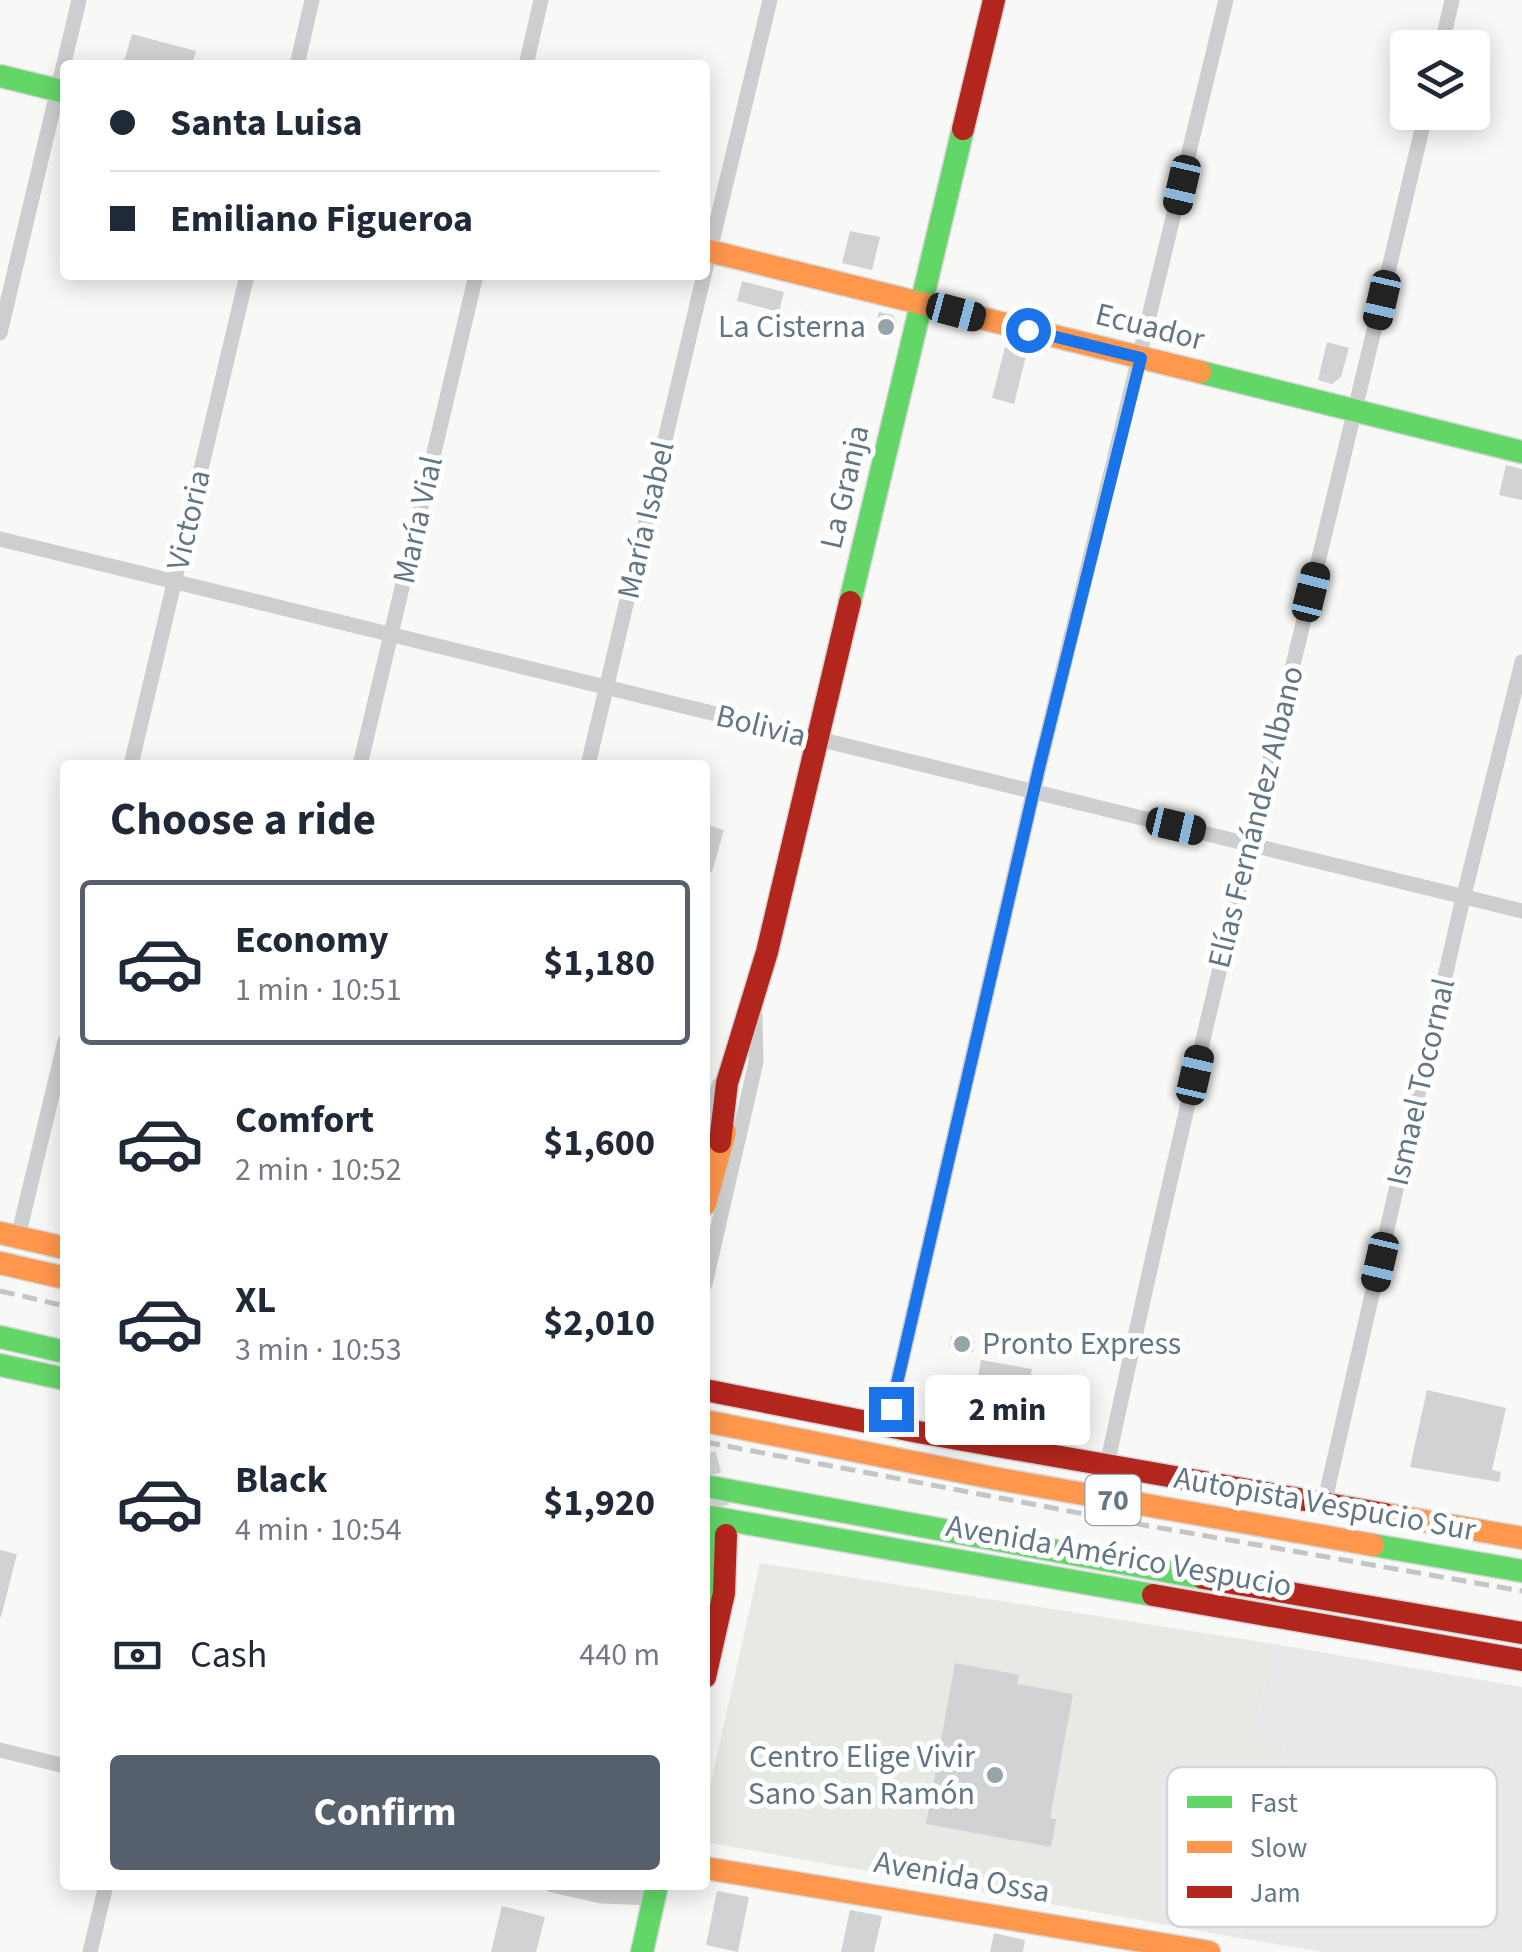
<!DOCTYPE html>
<meta charset="utf-8">
<style>
:root{--surface:#fff;--page:#f6f6f7;--text:#1f2937;--muted:#747a83;--line:#e0e1e3;--accent:#55606c}
body{margin:0;font-family:"Source Sans 3",sans-serif;background:var(--page);color:var(--text);height:100vh;display:flex;flex-direction:column;font-size:38px;white-space:nowrap}
*{box-sizing:border-box;margin:0}
p{font-size:32px;color:var(--muted)}
.icon{flex:none;width:55px;height:55px;fill:none;stroke:currentColor;stroke-width:2;stroke-linecap:round;stroke-linejoin:round}
.map{position:relative;flex:1;overflow:hidden}
.drawer{position:absolute;left:60px;top:760px;width:650px;height:1130px;display:flex;flex-direction:column;background:var(--surface);border-radius:10px;box-shadow:0 5px 25px #0003}
.drawer>*{flex:none}
.banner{position:absolute;left:60px;top:60px;width:650px;height:220px;border-radius:10px;box-shadow:0 5px 25px #0003;display:grid;align-content:center;height:220px;padding:0 50px;background:var(--surface)}
.controls{position:absolute;left:1390px;top:30px;display:grid;gap:20px}
.controls a{display:grid;place-items:center;width:100px;height:100px;border-radius:10px;background:var(--surface);box-shadow:0 5px 25px #0003;font-size:50px}
.end{position:absolute;width:45px;height:45px;margin:-22px;border:12px solid #1a73e8;background:#fff;box-shadow:0 0 0 5px #fff}
.from{border-radius:50%}
.bubble{position:absolute;height:70px;border-radius:10px;background:var(--surface);box-shadow:0 5px 25px #0003;font-size:32px;font-weight:700;line-height:70px;text-align:center}
.car{position:absolute;width:30px;height:60px;margin:-30px -15px;border-radius:12px;box-shadow:0 0 8px 2px #0007;background:linear-gradient(#222 24%,#8ab4d8 0 40%,#222 0 76%,#8ab4d8 0 86%,#222 0)}
.banner b{display:flex;align-items:center;gap:35px;height:95px;font-size:38px}
.banner b+b{border-top:2px solid var(--line)}
.banner i{width:25px;height:25px;background:var(--text)}
ul{padding:0;list-style:none}
li{display:flex;align-items:center;gap:30px;height:165px;margin:0 20px 15px;padding:0 30px;border:5px solid transparent;border-radius:10px}
li div{flex:1}
li b{display:block;font-size:38px}
li em{font-style:normal;font-weight:700}
li.on{border-color:var(--accent)}
li>.icon{width:90px;height:90px;stroke-width:1.5}
h2{padding:0 50px;font-size:45px;line-height:120px}
.pay{display:flex;align-items:center;gap:25px;height:110px;padding:0 50px;font-size:38px}
.pay p{margin-inline-start:auto}
.cta{display:flex;gap:20px;margin-top:auto;padding:20px 50px}
.cta a{flex:1;height:115px;border-radius:10px;background:var(--accent);color:#fff;font-size:40px;font-weight:700;line-height:115px;text-align:center}
.map>svg:first-child{display:block}
.built{fill:#e7e8e8}
.green{fill:#e7eae4}
.building{fill:#d0d2d3}
.lines{fill:none;stroke-linecap:round;stroke-linejoin:round}
.secondary-tunnel{stroke:#d2d8da;stroke-width:22;stroke-dasharray:22 11;stroke-linecap:butt}
.fast-casing{stroke:#d5d6d7;stroke-width:25}
.slow-casing{stroke:#d5d6d7;stroke-width:25}
.jam-casing{stroke:#d5d6d7;stroke-width:25}
.street{stroke:#cdcecf;stroke-width:15}
.fast{stroke:#63d668;stroke-width:22}
.slow{stroke:#ff974d;stroke-width:22}
.jam{stroke:#b3261e;stroke-width:22}
.rail{stroke:#c3c5c6;stroke-width:5;stroke-dasharray:15 8;stroke-linecap:butt}
.route{stroke:#1a73e8;stroke-width:12}
.poi-dot{fill:#96a4ac;stroke:#fff;stroke-width:4}
.labels{text-anchor:middle;dominant-baseline:central;stroke-width:10;stroke-linejoin:round;paint-order:stroke}
.shield{fill:#fff;stroke:#919fa9;stroke-width:2.5}
.shield-label{font-size:30px;font-weight:bold;fill:#627684}
.poi-label{font-size:32px;fill:#627684;stroke:#fff;text-anchor:end}
.street-label{font-size:32px;fill:#627684;stroke:#fff}
.key{fill:#fff;stroke:#d0d6da;stroke-width:2.5}
.key-label{font-size:28px;fill:#627684}
</style>
<div class="map">
<svg width="1522" height="1952" viewBox="0 0 1522 1952">
<rect width="100%" height="100%" fill="#f8f8f7"/>
<!-- built -->
<path class="built" d="M 1274,1644 L 1522,1687 L 1522,1952 L 1322,1952 L 1240,1938 L 1286,1741 L 1254,1733 Z"/>
<!-- green -->
<path class="green" d="M 760,1563 L 1274,1644 L 1254,1733 L 1286,1741 L 1240,1938 L 705,1842 L 705,1809 Z"/>
<!-- building -->
<path class="building" d="M 132,34 L 196,51 L 192,65 L 123,65 Z
M 850,231 L 880,237 L 872,270 L 842,263 Z
M 742,281 L 784,292 L 779,312 L 737,301 Z
M 879,312 L 893,315 L 898,323 L 895,336 L 874,332 Z
M 1327,342 L 1349,348 L 1341,377 L 1332,384 L 1318,380 Z
M 1005,347 L 1027,352 L 1014,404 L 992,398 Z
M 1506,465 L 1522,469 L 1522,500 L 1499,495 Z
M 705,824 L 724,830 L 712,872 L 705,870 Z
M 951,1336 L 975,1341 L 973,1352 L 949,1347 Z
M 981,1360 L 1032,1369 L 1023,1420 L 972,1411 Z
M 1427,1390 L 1506,1408 L 1492,1470 L 1501,1472 L 1499,1482 L 1410,1467 Z
M 0,1550 L 17,1554 L 1,1617 L 0,1617 Z
M 955,1663 L 1019,1675 L 1017,1684 L 1073,1694 L 1050,1818 L 1056,1819 L 1051,1847 L 926,1824 Z
M 717,1891 L 749,1897 L 738,1952 L 706,1945 Z
M 502,1906 L 545,1917 L 536,1952 L 491,1952 Z
M 850,1910 L 882,1916 L 874,1952 L 841,1952 Z
M 994,1933 L 1025,1940 L 1023,1952 L 990,1952 Z"/>
<g class="lines">
<!-- secondary-tunnel -->
<path class="secondary-tunnel" d="M 705,1454 L 726,1535"/>
<!-- fast casing -->
<g class="fast-casing">
<path id="fast" d="M 0,76 L 65,92
M 1200,372 L 1522,452
M 850,602 L 963,129
M 0,1337 L 65,1352
M 0,1365 L 65,1379
M 705,1486 L 1203,1578
M 705,1516 L 1153,1595
M 1373,1545 L 1522,1571
M 705,1609 L 712,1569 L 710,1517
M 642,1952 L 657,1885"/>
</g>
<!-- slow casing -->
<g class="slow-casing">
<path id="slow" d="M 705,250 L 1200,372
M 705,1204 L 725,1132
M 0,1233 L 65,1248
M 0,1263 L 65,1278
M 705,1421 L 993,1478 L 1373,1545
M 1385,1514 L 1522,1538
M 705,1868 L 1209,1952"/>
</g>
<!-- jam casing -->
<g class="jam-casing">
<path id="jam" d="M 963,129 L 994,0
M 720,1142 L 727,1083 L 767,952 L 850,602
M 705,1390 L 918,1432 L 1385,1514
M 1203,1578 L 1522,1633
M 1153,1595 L 1522,1660
M 705,1677 L 724,1593 L 726,1535"/>
</g>
<!-- street -->
<path class="street" d="M 1441,48 L 1452,0
M 297,65 L 312,0
M 526,65 L 541,0
M 705,271 L 770,0
M 0,333 L 79,0
M 0,539 L 1522,911
M 131,765 L 247,275
M 360,765 L 476,275
M 588,765 L 704,275
M 705,1131 L 719,1085
M 18,1237 L 65,1041
M 705,1284 L 756,1062 L 755,1016
M 887,1426 L 1033,793 L 1226,0
M 1107,1465 C 1204,1012 1320,564 1426,112
M 1324,1504 L 1460,911 L 1522,662
M 0,1750 L 65,1766
M 552,1885 L 601,1896 L 654,1898
M 90,1952 L 106,1885"/>
<!-- fast -->
<use href="#fast" class="fast"/>
<!-- slow -->
<use href="#slow" class="slow"/>
<!-- jam -->
<use href="#jam" class="jam"/>
<!-- rail -->
<path class="rail" d="M 0,1291 L 65,1306
M 705,1442 L 1132,1523 L 1522,1591"/>
</g>
<g class="lines">
<!-- route -->
<path class="route" d="M 891,1409 L 1039,768 L 1141,358 L 1028,330"/>
</g>
<!-- markers -->
<g class="poi-dot">
<circle cx="886" cy="327" r="10"/>
<circle cx="962" cy="1344" r="10"/>
<circle cx="995" cy="1775" r="10"/>
</g>
<g class="labels">
<!-- shield labels -->
<rect class="shield" x="1085.5" y="1475" width="55" height="50" rx="8"/>
<g class="shield-label">
<text x="1113" y="1500">70</text>
</g>
<!-- poi labels -->
<g class="poi-label">
<text x="866" y="327">La Cisterna</text>
<text x="982" y="1344" text-anchor="start">Pronto Express</text>
<text x="975" y="1757">Centro Elige Vivir<tspan x="975" dy="37">Sano San Ramón</tspan></text>
</g>
<!-- street labels -->
<g class="street-label">
<text transform="translate(1150 327) rotate(14)">Ecuador</text>
<text transform="translate(845 487) rotate(-77)">La Granja</text>
<text transform="translate(189 520) rotate(-77)">Victoria</text>
<text transform="translate(418 520) rotate(-77)">María Vial</text>
<text transform="translate(646 520) rotate(-77)">María Isabel</text>
<text transform="translate(761 726) rotate(14)">Bolivia</text>
<text transform="translate(1256 817) rotate(-76)">Elías Fernández Albano</text>
<text transform="translate(1421 1082) rotate(-77)">Ismael Tocornal</text>
<text transform="translate(1325 1504) rotate(10)">Autopista Vespucio Sur</text>
<text transform="translate(1119 1556) rotate(10)">Avenida Américo Vespucio</text>
<text transform="translate(962 1877) rotate(10)">Avenida Ossa</text>
</g>
</g>
<!-- legend -->
<rect x="1167" y="1767" width="330" height="160" rx="15" class="key"/>
<rect x="1187" y="1796" width="45" height="12" fill="#63d668"/>
<rect x="1187" y="1841" width="45" height="12" fill="#ff974d"/>
<rect x="1187" y="1886" width="45" height="12" fill="#b3261e"/>
<g class="key-label">
<text x="1250" y="1812">Fast</text>
<text x="1250" y="1857">Slow</text>
<text x="1250" y="1902">Jam</text>
</g>
</svg>
<div class="controls">
<a><svg class="icon" aria-label="layers" viewBox="0 0 24 24"><path d="M12 4l9 5-9 5-9-5zM3 14l9 5 9-5"/></svg></a>
</div>
<i class="end from" style="left:1028px;top:330px"></i>
<i class="end" style="left:891px;top:1409px"></i>
<div class="bubble" style="left:925px;top:1375px;width:165px">2 min</div>
<i class="car" style="left:1182px;top:185px;rotate:193deg"></i>
<i class="car" style="left:1382px;top:300px;rotate:193deg"></i>
<i class="car" style="left:956px;top:312px;rotate:105deg"></i>
<i class="car" style="left:1311px;top:592px;rotate:14deg"></i>
<i class="car" style="left:1176px;top:826px;rotate:103deg"></i>
<i class="car" style="left:1195px;top:1075px;rotate:13deg"></i>
<i class="car" style="left:1380px;top:1262px;rotate:193deg"></i>
<div class="banner">
<b><i class="from"></i>Santa Luisa</b>
<b><i></i>Emiliano Figueroa</b>
</div>
<section class="drawer">
<h2>Choose a ride</h2>
<ul>
<li class="on"><svg class="icon" aria-label="car" viewBox="0 0 24 24"><path d="M5 17H2v-5l4-1 3-4h7l3 4 3 1v5h-3M9 17h6M6 11h13"/><circle cx="7" cy="17" r="2"/><circle cx="17" cy="17" r="2"/></svg><div><b>Economy</b><p>1 min · 10:51</p></div><em>$1,180</em></li>
<li><svg class="icon" aria-label="car" viewBox="0 0 24 24"><path d="M5 17H2v-5l4-1 3-4h7l3 4 3 1v5h-3M9 17h6M6 11h13"/><circle cx="7" cy="17" r="2"/><circle cx="17" cy="17" r="2"/></svg><div><b>Comfort</b><p>2 min · 10:52</p></div><em>$1,600</em></li>
<li><svg class="icon" aria-label="car" viewBox="0 0 24 24"><path d="M5 17H2v-5l4-1 3-4h7l3 4 3 1v5h-3M9 17h6M6 11h13"/><circle cx="7" cy="17" r="2"/><circle cx="17" cy="17" r="2"/></svg><div><b>XL</b><p>3 min · 10:53</p></div><em>$2,010</em></li>
<li><svg class="icon" aria-label="car" viewBox="0 0 24 24"><path d="M5 17H2v-5l4-1 3-4h7l3 4 3 1v5h-3M9 17h6M6 11h13"/><circle cx="7" cy="17" r="2"/><circle cx="17" cy="17" r="2"/></svg><div><b>Black</b><p>4 min · 10:54</p></div><em>$1,920</em></li>
</ul>
<div class="pay"><svg class="icon" aria-label="cash" viewBox="0 0 24 24"><path d="M3 7h18v10H3z"/><circle cx="12" cy="12" r="2"/></svg>Cash<p>440 m</p></div>
<div class="cta"><a>Confirm</a></div>
</section>
</div>
